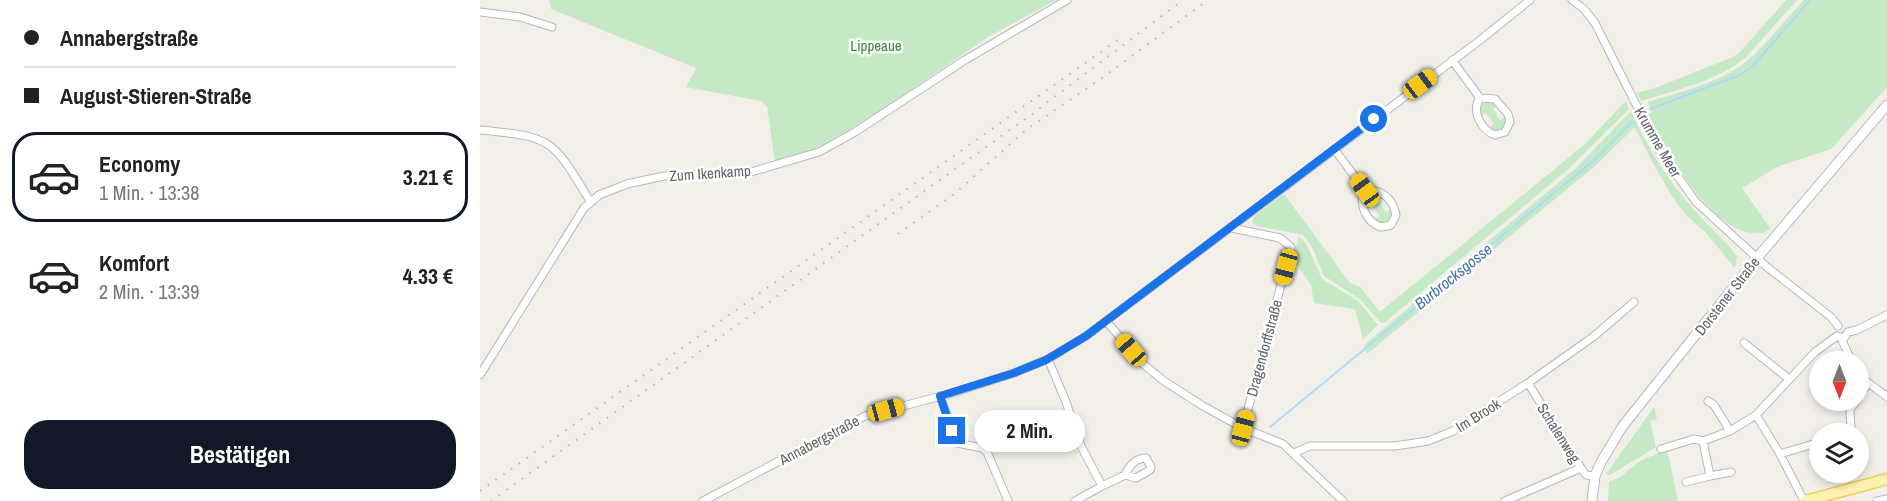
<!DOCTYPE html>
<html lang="de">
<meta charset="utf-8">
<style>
:root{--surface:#fff;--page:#f6f6f6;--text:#222;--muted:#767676;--line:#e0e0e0;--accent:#111827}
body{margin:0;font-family:"Archivo Narrow",sans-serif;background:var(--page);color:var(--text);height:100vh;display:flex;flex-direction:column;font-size:22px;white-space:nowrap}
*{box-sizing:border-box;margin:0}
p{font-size:20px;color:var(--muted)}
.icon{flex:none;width:33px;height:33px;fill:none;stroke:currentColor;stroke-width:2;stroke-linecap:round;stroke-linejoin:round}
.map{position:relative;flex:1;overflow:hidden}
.sheet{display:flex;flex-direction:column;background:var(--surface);width:480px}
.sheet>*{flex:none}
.top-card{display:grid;align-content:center;height:132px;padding:0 24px;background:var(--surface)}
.needle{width:39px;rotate:180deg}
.controls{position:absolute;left:1329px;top:351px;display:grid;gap:12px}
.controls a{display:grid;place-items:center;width:60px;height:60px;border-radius:50%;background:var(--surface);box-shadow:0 3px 9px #0003;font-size:30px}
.end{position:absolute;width:27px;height:27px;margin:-14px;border:8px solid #1a73e8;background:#fff;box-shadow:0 0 0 3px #fff}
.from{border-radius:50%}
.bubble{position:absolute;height:42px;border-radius:21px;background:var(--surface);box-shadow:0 3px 9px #0003;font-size:20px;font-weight:700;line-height:42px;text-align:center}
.car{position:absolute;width:18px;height:36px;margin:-18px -9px;border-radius:8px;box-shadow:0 0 4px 2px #0007;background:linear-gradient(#f5c518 24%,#345 0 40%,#f5c518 0 76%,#345 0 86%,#f5c518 0)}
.top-card b{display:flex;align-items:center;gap:21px;height:57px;font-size:22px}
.top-card b+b{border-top:2px solid var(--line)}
.top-card i{width:15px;height:15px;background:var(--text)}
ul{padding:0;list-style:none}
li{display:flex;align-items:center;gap:18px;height:90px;margin:0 12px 9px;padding:0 12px;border:3px solid transparent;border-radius:24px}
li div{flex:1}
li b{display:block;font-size:22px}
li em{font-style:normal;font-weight:700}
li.current{border-color:var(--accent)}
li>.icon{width:54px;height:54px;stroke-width:1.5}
.primary-button{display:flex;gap:12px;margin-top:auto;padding:12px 24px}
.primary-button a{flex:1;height:69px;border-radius:24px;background:var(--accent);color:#fff;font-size:24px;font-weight:700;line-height:69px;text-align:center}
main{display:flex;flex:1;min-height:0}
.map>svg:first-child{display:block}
.green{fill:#c5e8c5}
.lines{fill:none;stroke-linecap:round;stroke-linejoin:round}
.stream{stroke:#aadaff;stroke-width:2}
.minor-casing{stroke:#b5b8bc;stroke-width:9}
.secondary-casing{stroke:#b6babf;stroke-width:11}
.primary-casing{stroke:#f2c960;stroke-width:13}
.minor{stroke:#fff;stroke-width:7}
.secondary{stroke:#fff;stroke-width:9}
.primary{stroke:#fff2af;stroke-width:10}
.rail{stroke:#b6b7b8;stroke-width:2;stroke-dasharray:1.5 8;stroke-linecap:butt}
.route{stroke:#1a73e8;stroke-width:8}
.labels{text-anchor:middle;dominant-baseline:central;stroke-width:5;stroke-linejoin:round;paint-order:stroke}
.park-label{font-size:15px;fill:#348238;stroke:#fff}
.street-label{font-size:15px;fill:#5f6368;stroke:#fff}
.water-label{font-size:16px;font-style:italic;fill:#4174aa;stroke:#fff}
</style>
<main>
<section class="sheet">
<div class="top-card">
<b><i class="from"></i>Annabergstraße</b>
<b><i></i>August-Stieren-Straße</b>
</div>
<ul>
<li class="current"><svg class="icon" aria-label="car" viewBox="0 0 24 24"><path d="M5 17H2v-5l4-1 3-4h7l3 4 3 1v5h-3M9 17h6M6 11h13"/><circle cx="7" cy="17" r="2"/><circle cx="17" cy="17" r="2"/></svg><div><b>Economy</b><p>1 Min. · 13:38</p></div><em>3.21 €</em></li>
<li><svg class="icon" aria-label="car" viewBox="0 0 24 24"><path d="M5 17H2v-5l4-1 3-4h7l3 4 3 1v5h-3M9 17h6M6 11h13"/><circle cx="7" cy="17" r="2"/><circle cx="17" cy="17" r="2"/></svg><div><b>Komfort</b><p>2 Min. · 13:39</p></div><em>4.33 €</em></li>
</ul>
<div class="primary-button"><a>Bestätigen</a></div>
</section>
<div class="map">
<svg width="1407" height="501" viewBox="0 0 1407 501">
<rect width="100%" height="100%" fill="#f1efe8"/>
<!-- green -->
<path class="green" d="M 69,0 L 576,0 L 508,37 L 402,110 L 368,130 L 332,150 L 295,162 L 287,107 L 281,101 L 206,87 L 216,68 L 71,9 Z
M 1306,0 L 1317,0 L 1265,58 C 1237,81 1196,90 1161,101 L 1157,93 L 1175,88 L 1253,57 L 1260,52 Z
M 1324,0 L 1407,0 L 1407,87 L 1351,149 L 1299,166 L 1262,188 L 1290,228 C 1285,234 1280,234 1273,233 C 1229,229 1186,150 1168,114 L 1172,113 L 1168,102 C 1197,93 1234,84 1259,67 C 1280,53 1306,19 1324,0 Z
M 1010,101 L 1017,106 L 1013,109 L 1020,120 L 1025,117 L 1027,120 L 1026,127 L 1020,132 L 1015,131 L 1010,128 L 1014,124 L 1006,113 L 1002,116 L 1000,109 L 1002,104 Z
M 1146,101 L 1149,109 L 1087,170 L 904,323 L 901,323 L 880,299 L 844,276 L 832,247 L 823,235 L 777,226 L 772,222 L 775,216 L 804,194 L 870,283 L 880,287 L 900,312 L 1104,145 Z
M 1151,111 C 1167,147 1189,183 1216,212 C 1229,227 1245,240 1257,256 L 1255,268 L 1227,234 L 1205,214 L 1192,196 L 1170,158 L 1155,127 L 1115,166 L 887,354 L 884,345 L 1096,168 Z
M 894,194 L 903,198 L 898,201 L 906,212 L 911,209 C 914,215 912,218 908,223 C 903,224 899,224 895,220 L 900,216 L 892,206 L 887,209 L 886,199 Z
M 819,236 L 827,245 L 842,279 L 878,301 L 898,325 L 883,339 L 875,309 L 834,303 L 831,285 L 813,259 Z
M 1174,407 L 1177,419 L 1170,421 L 1176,447 L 1130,475 L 1126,474 Z
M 1187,449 L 1198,501 L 1128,501 L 1129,482 L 1140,477 L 1160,461 Z"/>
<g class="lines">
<!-- stream -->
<path class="stream" d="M 1170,109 L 1260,75 L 1272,67 L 1330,0
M 790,427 L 1113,161 L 1152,122"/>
<!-- minor casing -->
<g class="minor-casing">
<path id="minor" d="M 1092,0 L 1104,9 L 1115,23 L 1179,150 L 1216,202 L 1287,267 L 1351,317 L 1358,326
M 0,12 L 40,17 L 72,27
M 972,60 L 1000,98 C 991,111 1001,130 1015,135 L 1025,132 L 1030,122 L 1028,114 L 1015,99 L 1000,98
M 0,130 C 74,137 72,139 110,201
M 854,149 L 885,190 C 878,204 886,222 901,227 L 911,225 L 916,215 C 913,198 901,189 885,190
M 752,228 L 800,238 L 811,247 L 763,428
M 627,322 L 663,364 L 684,381 L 723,406 L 763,428 L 803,444 L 863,501
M 1361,338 L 1372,362
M 1264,343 L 1309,379
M 568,359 L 586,402 L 601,446 L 622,486 L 595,501
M 0,375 L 104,208 L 119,195 L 147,184 L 184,176 L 271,172 L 339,152 L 375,132 L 485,60 L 587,0
M 1378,375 L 1407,397
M 1048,383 L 1101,468 L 1106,475 L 1115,476
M 460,396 L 477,443 L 502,448 L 507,452 L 528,501
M 1378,398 L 1388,383
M 1228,401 L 1234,405 L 1250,431
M 1276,415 L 1300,454 L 1324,501
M 1367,434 L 1371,429 L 1370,410 L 1377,400
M 1181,449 L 1214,439 L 1223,441 L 1250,431 L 1276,415 L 1335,352 L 1357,336 L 1364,338 L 1368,332 L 1377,330 L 1407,315
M 814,453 L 830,446 L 915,446 L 948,441 L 973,431 L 1048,383 L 1113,337 L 1154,302
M 1300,454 L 1340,442
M 1230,476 L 1251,472
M 1206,482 L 1230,476 L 1223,441
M 622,486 L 645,475 L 656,478 L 670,470 L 671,467 L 666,458 C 655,458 649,466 645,475
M 223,501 L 385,416 L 469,394 L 534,373 L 568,359 L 606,336 L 999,41 L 1050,0
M 1025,501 L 1101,468
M 1397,501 L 1407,499"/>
</g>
<!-- secondary casing -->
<g class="secondary-casing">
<path id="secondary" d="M 1112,501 L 1115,476 L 1120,464 L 1142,427 L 1277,258 L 1407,105"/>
</g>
<!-- primary casing -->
<g class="primary-casing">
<path id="primary" d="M 1325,501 L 1407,479"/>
</g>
<!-- minor -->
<use href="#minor" class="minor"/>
<!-- secondary -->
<use href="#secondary" class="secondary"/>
<!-- primary -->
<use href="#primary" class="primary"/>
<!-- rail -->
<path class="rail" d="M 418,234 L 473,195 L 546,130 L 622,78 L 728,0
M 0,491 L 642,37
M 11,501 L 548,117 L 703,0"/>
</g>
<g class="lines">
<!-- route -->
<path class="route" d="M 472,431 L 460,396 L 534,373 L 566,360 L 606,336 L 894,119"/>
</g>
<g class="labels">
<!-- park labels -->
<g class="park-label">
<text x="396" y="45">Lippeaue</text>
</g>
<!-- street labels -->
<g class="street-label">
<text transform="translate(1178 142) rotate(60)">Krumme Meer</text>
<text transform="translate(230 173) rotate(-4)">Zum Ikenkamp</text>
<text transform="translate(1247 296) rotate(-52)">Dorstener Straße</text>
<text transform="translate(784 348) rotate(-75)">Dragendorffstraße</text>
<text transform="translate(998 415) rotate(-32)">Im Brook</text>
<text transform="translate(1079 433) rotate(58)">Schalenweg</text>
<text transform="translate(339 440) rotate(-28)">Annabergstraße</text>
</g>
<!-- water labels -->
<g class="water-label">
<text transform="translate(973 276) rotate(-39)">Burbrocksgosse</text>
</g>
</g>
</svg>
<div class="controls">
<a><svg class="needle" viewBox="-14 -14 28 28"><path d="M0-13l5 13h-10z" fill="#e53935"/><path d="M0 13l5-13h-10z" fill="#767676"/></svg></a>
<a><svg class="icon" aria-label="layers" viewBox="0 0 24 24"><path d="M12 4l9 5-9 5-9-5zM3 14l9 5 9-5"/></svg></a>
</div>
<i class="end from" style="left:894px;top:119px"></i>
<i class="end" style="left:472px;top:431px"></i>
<div class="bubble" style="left:494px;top:410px;width:111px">2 Min.</div>
<i class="car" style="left:940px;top:84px;rotate:53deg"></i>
<i class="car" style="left:885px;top:190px;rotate:324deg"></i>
<i class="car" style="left:806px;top:267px;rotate:195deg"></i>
<i class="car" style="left:651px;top:350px;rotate:319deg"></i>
<i class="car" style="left:406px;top:410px;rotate:75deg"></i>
<i class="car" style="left:763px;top:428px;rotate:15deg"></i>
</div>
</main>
